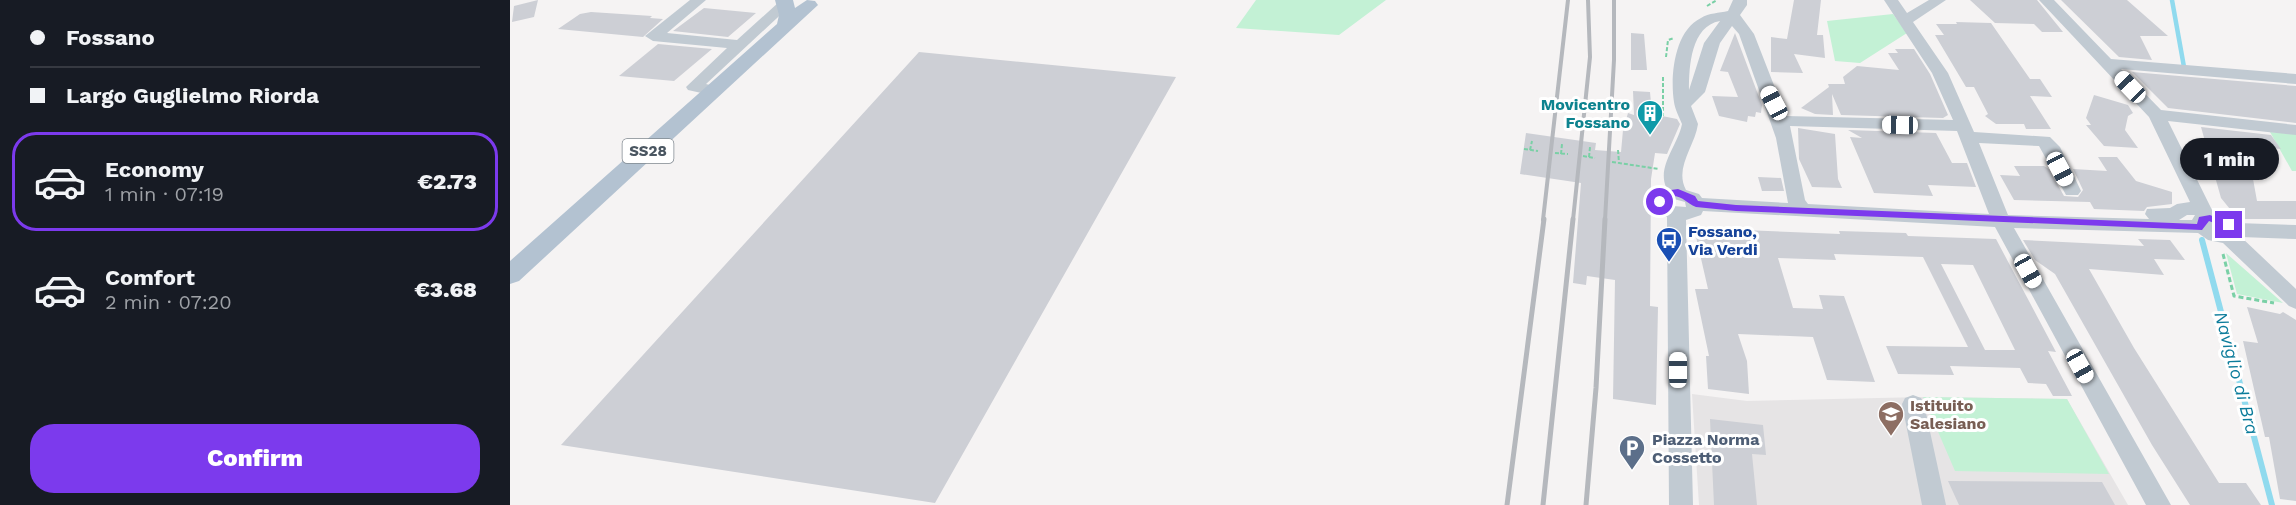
<!DOCTYPE html>
<meta charset="utf-8">
<style>
:root{--surface:#171b24;--page:#242831;--text:#f1f3f6;--muted:#9ea1a6;--line:#363941;--accent:#7c3aed}
body{margin:0;font-family:"Work Sans",sans-serif;background:var(--page);color:var(--text);height:100vh;display:flex;flex-direction:column;font-size:22px;white-space:nowrap}
*{box-sizing:border-box;margin:0}
p{font-size:20px;color:var(--muted)}
.icon{flex:none;width:33px;height:33px;fill:none;stroke:currentColor;stroke-width:2;stroke-linecap:round;stroke-linejoin:round}
.map{position:relative;flex:1;overflow:hidden}
.side{display:flex;flex-direction:column;background:var(--surface);width:510px}
.side>*{flex:none}
.banner{display:grid;align-content:center;height:132px;padding:0 30px;background:var(--surface)}
.end{position:absolute;width:27px;height:27px;margin:-14px;border:8px solid #7c3aed;background:#fff;box-shadow:0 0 0 3px #fff}
.from{border-radius:50%}
.bubble{position:absolute;height:42px;border-radius:21px;background:var(--surface);box-shadow:0 2px 4px #0004;font-size:20px;font-weight:800;line-height:42px;text-align:center}
.car{position:absolute;width:18px;height:36px;margin:-18px -9px;border-radius:8px;box-shadow:0 0 4px 2px #0007;background:linear-gradient(#fff 24%,#345 0 40%,#fff 0 76%,#345 0 86%,#fff 0)}
.banner b{display:flex;align-items:center;gap:21px;height:57px;font-size:22px}
.banner b+b{border-top:2px solid var(--line)}
.banner i{width:15px;height:15px;background:var(--text)}
ul{padding:0;list-style:none}
li{display:flex;align-items:center;gap:18px;height:99px;margin:0 12px 9px;padding:0 18px;border:3px solid transparent;border-radius:24px}
li div{flex:1}
li b{display:block;font-size:22px}
li em{font-style:normal;font-weight:800}
li.selected{border-color:var(--accent)}
li>.icon{width:54px;height:54px;stroke-width:1.5}
.cta{display:flex;gap:12px;margin-top:auto;padding:12px 30px}
.cta a{flex:1;height:69px;border-radius:24px;background:var(--accent);color:#fff;font-size:24px;font-weight:800;line-height:69px;text-align:center}
main{display:flex;flex:1;min-height:0}
.map>svg:first-child{display:block}
.education{fill:#e6e4e5}
.green{fill:#c3f1d5}
.lines{fill:none;stroke-linecap:round;stroke-linejoin:round}
.stream-far1{stroke:#90daee;stroke-width:4.5}
.stream{stroke:#90daee;stroke-width:6}
.building{fill:#cdcfd5;fill-rule:evenodd}
.path-far1{stroke:#7ad0a6;stroke-width:2;stroke-dasharray:4 2;stroke-linecap:butt}
.path{stroke:#7ad0a6;stroke-width:3;stroke-dasharray:5 3;stroke-linecap:butt}
.minor{fill:#c1cad2;fill-rule:evenodd}
.major{fill:#b3c2d1;fill-rule:evenodd}
.rail-far1{stroke:#b5b8bd;stroke-width:4}
.rail{stroke:#b5b8bd;stroke-width:5}
.route{fill:#7c3aed}
.labels{text-anchor:middle;dominant-baseline:central;stroke-width:6;stroke-linejoin:round;paint-order:stroke}
.shield{fill:#fff;stroke:#808990;stroke-width:1.5}
.shield-label{font-size:15px;font-weight:bold;fill:#4a5661}
.culture-label{font-size:16px;font-weight:bold;fill:#0d838f;stroke:#fff;text-anchor:end}
.transit-label{font-size:16px;font-weight:bold;fill:#164399;stroke:#fff;text-anchor:start}
.education-label{font-size:16px;font-weight:bold;fill:#785e54;stroke:#fff;text-anchor:start}
.service-label{font-size:16px;font-weight:bold;fill:#4e5e75;stroke:#fff;text-anchor:start}
.water-label{font-size:18px;font-style:italic;fill:#0c7c9b;stroke:#fff}
</style>
<main>
<section class="side">
<div class="banner">
<b><i class="from"></i>Fossano</b>
<b><i></i>Largo Guglielmo Riorda</b>
</div>
<ul>
<li class="selected"><svg class="icon" aria-label="car" viewBox="0 0 24 24"><path d="M5 17H2v-5l4-1 3-4h7l3 4 3 1v5h-3M9 17h6M6 11h13"/><circle cx="7" cy="17" r="2"/><circle cx="17" cy="17" r="2"/></svg><div><b>Economy</b><p>1 min · 07:19</p></div><em>€2.73</em></li>
<li><svg class="icon" aria-label="car" viewBox="0 0 24 24"><path d="M5 17H2v-5l4-1 3-4h7l3 4 3 1v5h-3M9 17h6M6 11h13"/><circle cx="7" cy="17" r="2"/><circle cx="17" cy="17" r="2"/></svg><div><b>Comfort</b><p>2 min · 07:20</p></div><em>€3.68</em></li>
</ul>
<div class="cta"><a>Confirm</a></div>
</section>
<div class="map">
<svg width="1786" height="505" viewBox="0 0 1786 505">
<rect width="100%" height="100%" fill="#f5f3f3"/>
<!-- education -->
<path class="education" d="M 1182,394 L 1237,401 L 1413,397 L 1557,399 L 1618,505 L 1189,505 Z"/>
<!-- green -->
<path class="green" d="M 746,0 L 876,0 L 829,35 L 726,28 Z
M 1383,14 L 1397,33 L 1350,63 L 1325,61 L 1317,21 Z
M 1760,132 L 1786,134 L 1786,171 L 1782,171 Z
M 1716,253 L 1773,303 L 1727,294 Z
M 1413,397 L 1557,399 L 1599,474 L 1445,471 Z"/>
<g class="lines">
<!-- stream-far1 -->
<path class="stream-far1" d="M 1662,0 L 1674,67"/>
<!-- stream -->
<path class="stream" d="M 1692,240 L 1762,505"/>
</g>
<!-- building -->
<path class="building" d="M 28,0 L 24,17 L 2,22 L 4,6 Z
M 1284,0 L 1311,0 L 1307,35 L 1313,35 L 1315,58 L 1284,54 L 1293,73 L 1261,72 L 1261,37 L 1277,39 Z
M 1460,0 L 1527,0 L 1553,32 L 1532,32 L 1524,24 L 1485,23 Z
M 1551,0 L 1617,0 L 1658,36 L 1630,36 L 1642,60 L 1609,57 Z
M 194,8 L 246,13 L 218,37 L 163,31 Z
M 81,12 L 142,16 L 140,18 L 153,19 L 133,37 L 48,29 L 70,14 Z
M 1446,22 L 1481,23 L 1520,79 L 1530,79 L 1542,97 L 1520,96 L 1541,129 L 1516,129 L 1514,124 L 1486,124 L 1475,116 L 1478,114 L 1464,87 L 1456,87 L 1425,35 L 1434,35 L 1426,24 L 1447,24 Z
M 1121,33 L 1134,34 L 1137,70 L 1121,70 Z
M 1225,33 L 1252,105 L 1251,113 L 1246,112 L 1245,117 L 1238,116 L 1237,122 L 1209,116 L 1202,96 L 1228,97 L 1218,72 L 1210,71 Z
M 148,44 L 202,49 L 164,81 L 109,76 Z
M 1385,49 L 1404,49 L 1420,74 L 1438,115 L 1433,118 L 1331,115 L 1322,94 L 1323,115 L 1305,114 L 1291,108 L 1319,87 L 1318,84 L 1335,84 L 1333,77 L 1347,66 L 1389,70 L 1378,53 L 1388,53 Z
M 409,52 L 666,77 L 425,503 L 51,445 Z
M 1622,72 L 1786,86 L 1786,123 L 1658,108 Z
M 1123,91 L 1140,92 L 1142,114 L 1167,119 L 1170,124 L 1157,154 L 1145,153 L 1141,179 L 1140,306 L 1148,307 L 1146,405 L 1103,399 L 1105,280 L 1077,276 L 1076,285 L 1063,283 L 1071,183 L 1010,174 L 1016,133 L 1086,143 L 1085,150 L 1111,152 L 1113,130 L 1118,113 L 1124,115 Z
M 1584,95 L 1618,105 L 1623,113 L 1618,116 L 1615,130 L 1628,148 L 1594,146 L 1576,125 L 1581,125 L 1576,118 Z
M 1691,127 L 1761,135 L 1771,149 L 1737,146 L 1747,201 L 1786,201 L 1786,219 L 1728,219 L 1711,198 Z
M 1288,128 L 1325,134 L 1328,179 L 1332,188 L 1302,187 L 1289,159 Z
M 1338,130 L 1426,133 L 1442,163 L 1457,163 L 1466,187 L 1418,185 L 1423,196 L 1364,193 L 1340,137 L 1352,138 Z
M 1588,157 L 1607,157 L 1626,181 L 1662,192 L 1662,204 L 1637,207 L 1634,211 L 1584,209 L 1580,202 L 1504,200 L 1490,175 L 1510,176 L 1504,166 L 1534,166 L 1539,169 L 1554,196 L 1568,197 L 1573,190 L 1563,169 L 1597,171 Z
M 1248,177 L 1271,178 L 1274,191 L 1252,191 Z
M 1184,228 L 1330,234 L 1329,231 L 1396,233 L 1398,236 L 1486,239 L 1546,352 L 1538,351 L 1562,396 L 1543,396 L 1536,384 L 1518,383 L 1510,368 L 1440,366 L 1444,375 L 1388,374 L 1376,346 L 1458,347 L 1413,257 L 1324,254 L 1326,260 L 1268,258 L 1283,308 L 1313,309 L 1309,295 L 1334,296 L 1365,382 L 1317,380 L 1303,337 L 1228,334 L 1237,361 L 1239,394 L 1198,389 L 1196,356 L 1199,356 L 1185,289 L 1198,289 ZM 1431,264 L 1463,265 L 1505,350 L 1475,350 Z
M 1628,239 L 1660,240 L 1675,260 L 1644,259 L 1654,275 L 1579,269 L 1624,348 L 1709,483 L 1736,483 L 1751,505 L 1680,505 L 1642,445 L 1545,274 L 1525,260 L 1513,240 L 1634,246 Z
M 1737,307 L 1770,314 L 1773,312 L 1786,320 L 1786,501 L 1770,499 L 1759,437 L 1755,437 L 1733,341 L 1748,343 Z
M 1200,419 L 1253,425 L 1256,455 L 1242,454 L 1247,505 L 1204,505 Z
M 1438,481 L 1592,482 L 1605,505 L 1449,505 Z"/>
<g class="lines">
<!-- path-far1 -->
<path class="path-far1" d="M 1197,6 L 1207,0
M 1156,57 L 1158,40 L 1164,38
M 1153,77 L 1153,116
M 1014,149 L 1028,151
M 1020,150 L 1022,141
M 1108,150 L 1109,163
M 1045,153 L 1058,154
M 1051,154 L 1052,144
M 1073,156 L 1085,158
M 1079,157 L 1080,147
M 1102,162 L 1149,169"/>
<!-- path -->
<path class="path" d="M 1713,254 L 1724,296 L 1764,303"/>
<!-- minor -->
<path class="minor" d="M 180,0 L 196,0 L 157,33 L 227,40 L 269,2 L 274,1 L 281,5 L 196,84 L 211,88 L 213,91 L 211,94 L 205,96 L 178,90 L 176,87 L 217,48 L 143,41 L 135,36 Z
M 1223,0 L 1237,0 L 1237,5 L 1230,15 L 1244,34 L 1276,116 L 1443,120 L 1422,73 L 1374,0 L 1388,0 L 1397,13 L 1419,0 L 1436,0 L 1403,22 L 1438,73 L 1464,132 L 1540,137 L 1550,147 L 1571,191 L 1568,195 L 1556,195 L 1529,146 L 1469,143 L 1498,215 L 1639,219 L 1635,214 L 1637,209 L 1660,208 L 1667,204 L 1680,202 L 1639,117 L 1529,0 L 1544,0 L 1601,59 L 1786,74 L 1786,84 L 1611,69 L 1651,110 L 1786,125 L 1786,135 L 1658,121 L 1703,212 L 1718,216 L 1727,223 L 1786,225 L 1786,239 L 1731,237 L 1786,289 L 1786,309 L 1779,306 L 1713,243 L 1698,240 L 1688,233 L 1504,228 L 1661,505 L 1636,505 L 1485,227 L 1193,211 L 1191,215 L 1176,220 L 1183,505 L 1159,505 L 1157,217 L 1148,214 L 1142,199 L 1156,187 C 1147,166 1168,145 1172,124 C 1169,117 1165,109 1164,102 C 1160,77 1164,31 1191,18 C 1199,13 1209,13 1218,11 ZM 1210,21 L 1194,43 L 1179,90 C 1179,66 1181,26 1210,21 ZM 1222,26 L 1229,34 L 1266,138 L 1278,203 L 1192,198 L 1189,194 L 1176,190 C 1164,168 1185,146 1188,124 L 1181,106 L 1195,92 L 1210,43 ZM 1280,126 L 1447,131 L 1479,214 L 1298,204 L 1295,200 ZM 1164,199 L 1175,202 L 1176,207 L 1163,206 L 1161,201 ZM 1677,215 L 1685,215 L 1682,220 L 1669,220 Z
M 1403,395 L 1411,398 L 1414,404 L 1436,505 L 1412,505 L 1392,404 L 1395,398 Z"/>
<!-- major -->
<path class="major" d="M 265,0 L 283,0 L 285,8 L 297,0 L 305,1 L 308,5 L 9,281 L 0,284 L 0,261 L 267,24 L 269,15 Z"/>
<!-- rail-far1 -->
<path class="rail-far1" d="M 1033,220 L 1058,0
M 1063,220 L 1080,57 L 1078,0
M 1095,220 L 1104,60 L 1104,0"/>
<!-- rail -->
<path class="rail" d="M 997,505 L 1034,219
M 1033,505 L 1063,219
M 1076,505 L 1086,388 L 1095,219"/>
</g>
<!-- route -->
<path class="route" d="M 1168,189 L 1185,196 L 1188,201 L 1226,205 L 1687,224 L 1689,217 L 1700,215 L 1723,225 L 1719,229 L 1699,221 L 1692,230 L 1226,211 L 1186,207 C 1176,203 1173,195 1160,196 L 1154,205 L 1147,205 L 1146,202 L 1154,191 Z"/>
<!-- icons -->
<defs>
<g id="building-pin" transform="scale(1.35)"><path d="M0 17L-7.5 6A9.5 9.5 0 1 1 7.5 6Z" fill="#0f9aa8" stroke="#fff"/><path d="M-4-6H4V6H1V3H-1V6H-4ZM-2.5-4.3h1.7v1.8h-1.7ZM.8-4.3h1.7v1.8H.8ZM-2.5-1h1.7V.8h-1.7ZM.8-1h1.7V.8H.8Z" fill="#fff"/></g>
<g id="bus-pin" transform="scale(1.35)"><path d="M0 17L-7.5 6A9.5 9.5 0 1 1 7.5 6Z" fill="#1a4fb4" stroke="#fff"/><path d="M-5-6H5V4H4V6H2V4H-2V6H-4V4H-5ZM-3.5-4V0h7V-4ZM-3.5 1.2v1.5H-2V1.2ZM2 1.2v1.5H3.5V1.2Z" fill="#fff"/></g>
<g id="school-pin" transform="scale(1.35)"><path d="M0 17L-7.5 6A9.5 9.5 0 1 1 7.5 6Z" fill="#8d6e63" stroke="#fff"/><path d="M0-5L7-2L0 1L-7-2ZM-4 1L0 2.5L4 1V4Q0 6-4 4Z" fill="#fff"/></g>
<g id="parking-pin" transform="scale(1.35)"><path d="M0 17L-7.5 6A9.5 9.5 0 1 1 7.5 6Z" fill="#5c6f8a" stroke="#fff"/><path d="M-3.5-5.5H1a3.5 3.5 0 0 1 0 7H-1V5.5H-3.5ZM-1-3.4V-.6H.8a1.4 1.4 0 0 0 0-2.8Z" fill="#fff"/></g>
</defs>
<g fill-rule="evenodd">
<use href="#building-pin" x="1140" y="113"/>
<use href="#bus-pin" x="1159" y="240"/>
<use href="#school-pin" x="1381" y="414"/>
<use href="#parking-pin" x="1122" y="448"/>
</g>
<g class="labels">
<!-- shield labels -->
<rect class="shield" x="112.5" y="139" width="51" height="24" rx="4.5"/>
<g class="shield-label">
<text x="138" y="151">SS28</text>
</g>
<!-- culture labels -->
<g class="culture-label">
<text x="1120" y="104">Movicentro<tspan x="1120" dy="18">Fossano</tspan></text>
</g>
<!-- transit labels -->
<g class="transit-label">
<text x="1178" y="231">Fossano,<tspan x="1178" dy="18">Via Verdi</tspan></text>
</g>
<!-- education labels -->
<g class="education-label">
<text x="1400" y="405">Istituito<tspan x="1400" dy="18">Salesiano</tspan></text>
</g>
<!-- service labels -->
<g class="service-label">
<text x="1142" y="439">Piazza Norma<tspan x="1142" dy="18">Cossetto</tspan></text>
</g>
<!-- water labels -->
<g class="water-label">
<text transform="translate(1727 373) rotate(75)">Naviglio di Bra</text>
</g>
</g>
</svg>
<i class="end from" style="left:1150px;top:202px"></i>
<i class="end" style="left:1719px;top:225px"></i>
<div class="bubble" style="left:1670px;top:138px;width:99px">1 min</div>
<i class="car" style="left:1620px;top:87px;rotate:316deg"></i>
<i class="car" style="left:1264px;top:103px;rotate:332deg"></i>
<i class="car" style="left:1390px;top:125px;rotate:271deg"></i>
<i class="car" style="left:1550px;top:169px;rotate:152deg"></i>
<i class="car" style="left:1518px;top:271px;rotate:151deg"></i>
<i class="car" style="left:1570px;top:366px;rotate:151deg"></i>
<i class="car" style="left:1168px;top:370px;rotate:0deg"></i>
</div>
</main>
